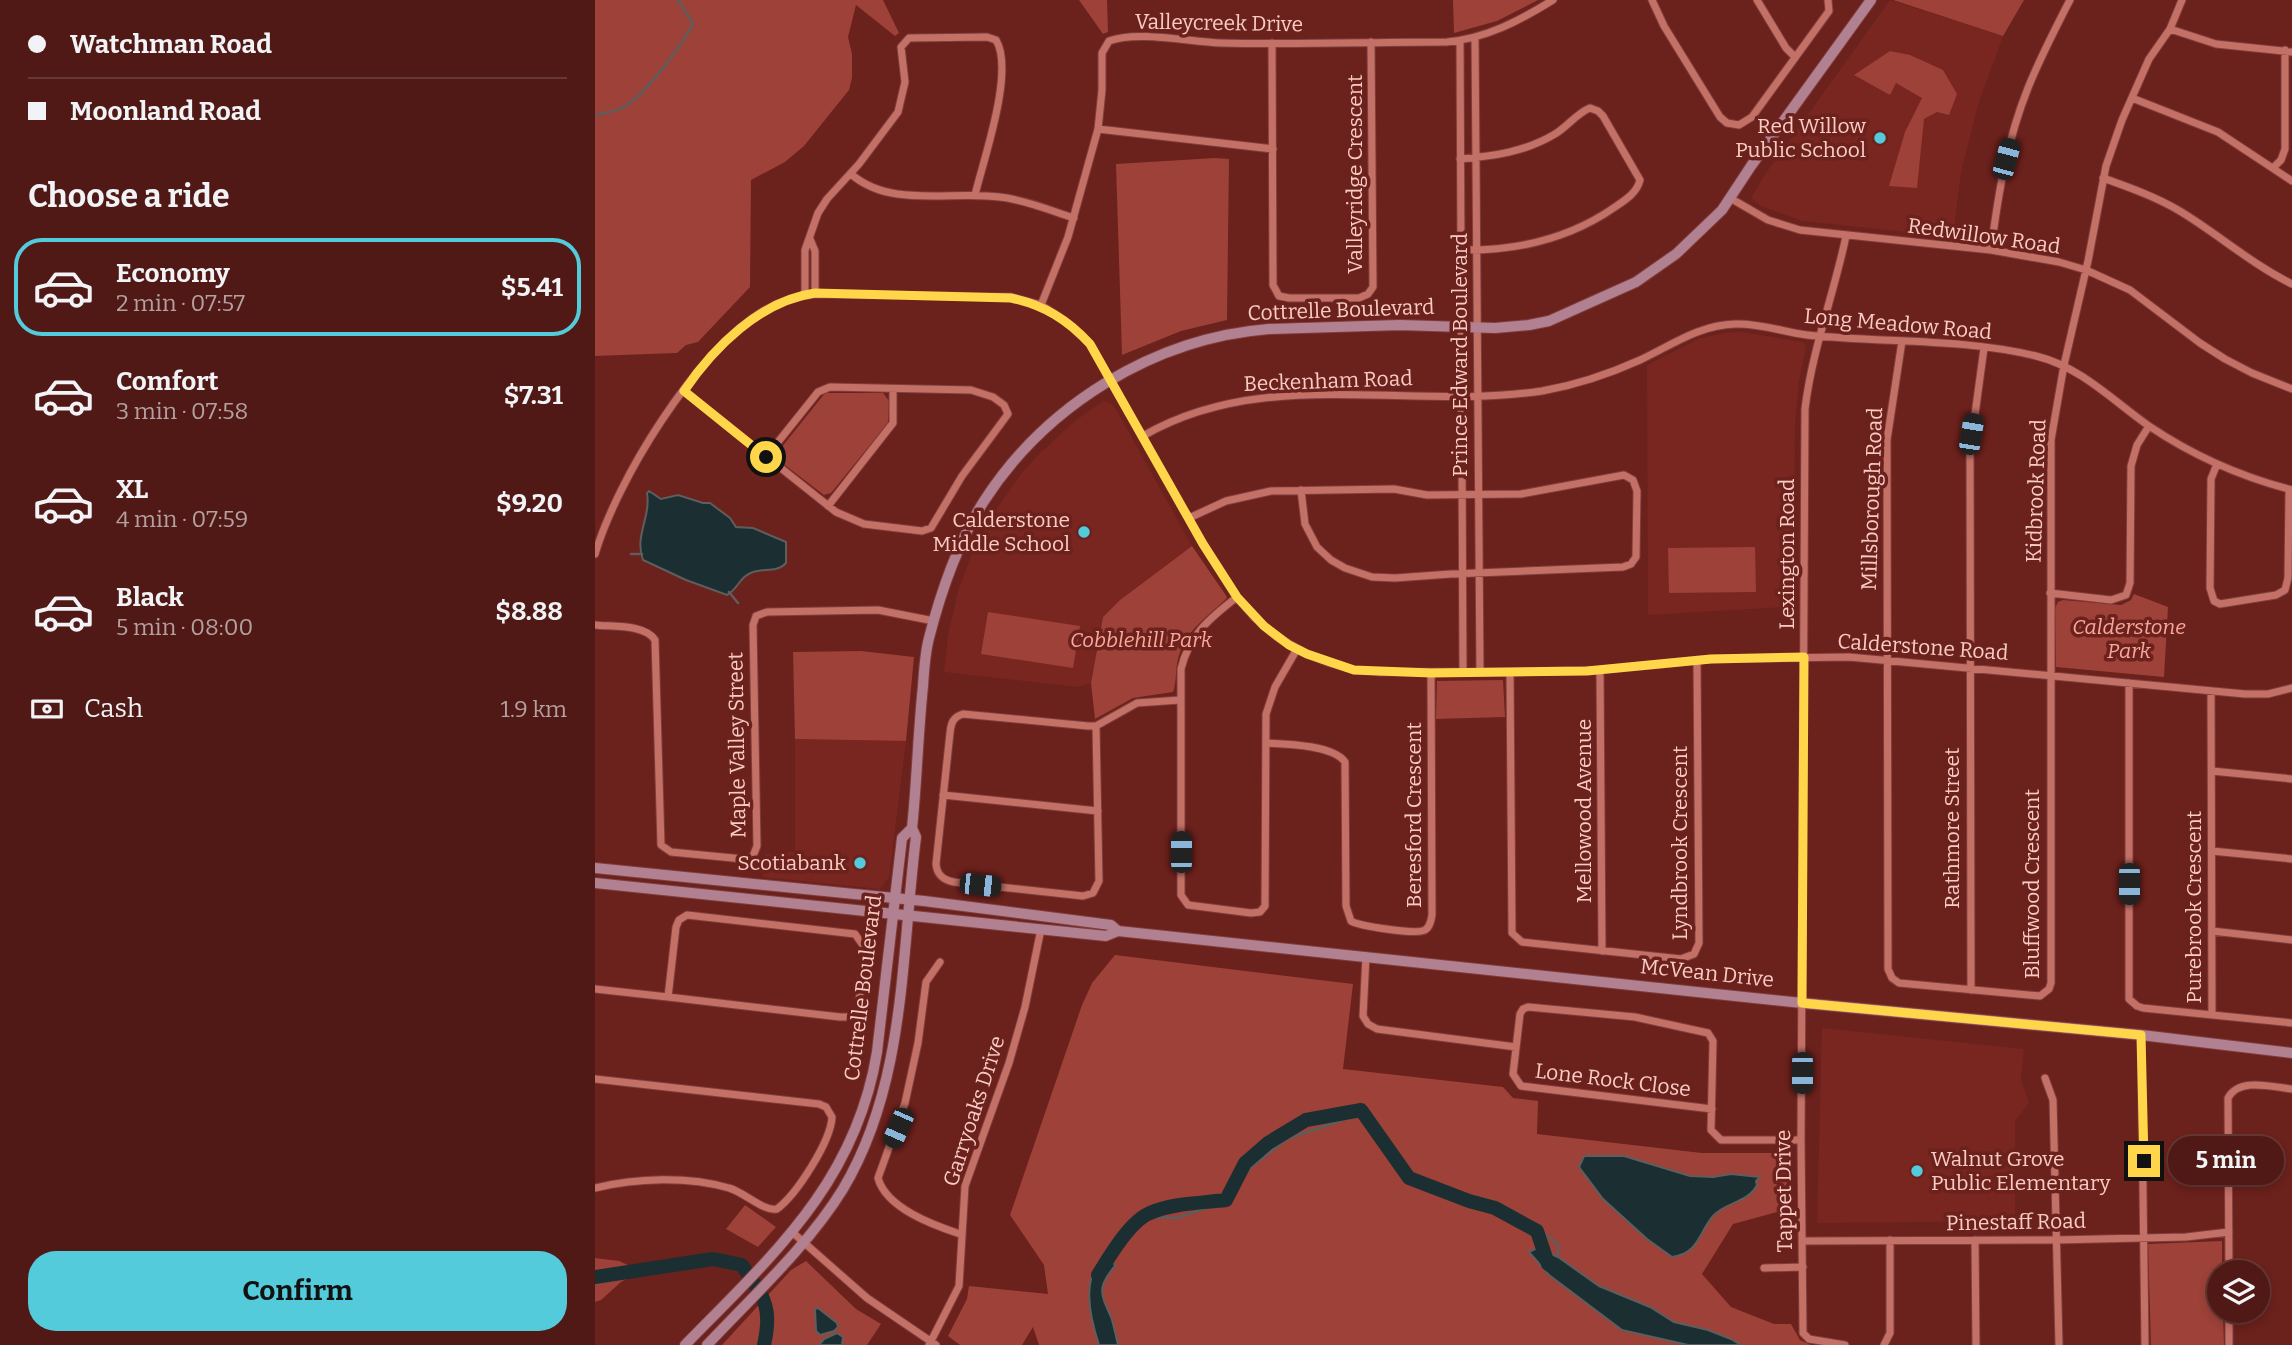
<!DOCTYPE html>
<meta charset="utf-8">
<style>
:root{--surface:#501915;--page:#56221e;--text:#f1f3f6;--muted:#b4a0a0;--line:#673834;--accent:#53cbdb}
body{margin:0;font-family:Bitter,serif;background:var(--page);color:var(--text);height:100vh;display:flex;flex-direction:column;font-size:26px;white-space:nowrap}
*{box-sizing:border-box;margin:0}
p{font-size:23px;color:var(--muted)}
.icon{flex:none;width:38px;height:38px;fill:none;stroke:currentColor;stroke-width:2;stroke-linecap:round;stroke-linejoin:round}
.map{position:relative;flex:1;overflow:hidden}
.sheet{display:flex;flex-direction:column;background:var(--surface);width:595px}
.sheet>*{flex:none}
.hud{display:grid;align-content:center;height:154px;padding:0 28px;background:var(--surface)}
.tools{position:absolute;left:1612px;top:1260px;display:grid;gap:14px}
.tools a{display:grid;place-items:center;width:63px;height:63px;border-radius:50%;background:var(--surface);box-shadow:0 4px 10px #0003,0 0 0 2px var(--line);font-size:35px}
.end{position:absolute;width:32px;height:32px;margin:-16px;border:9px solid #ffd54a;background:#111;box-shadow:0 0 0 4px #111}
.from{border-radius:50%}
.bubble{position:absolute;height:49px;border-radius:24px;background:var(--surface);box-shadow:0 4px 10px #0003,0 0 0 2px var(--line);font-size:23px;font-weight:700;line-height:49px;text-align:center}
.car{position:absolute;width:21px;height:42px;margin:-21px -10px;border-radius:9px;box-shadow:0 0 5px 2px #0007;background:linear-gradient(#222 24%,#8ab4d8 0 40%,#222 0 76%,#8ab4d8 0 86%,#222 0)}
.hud b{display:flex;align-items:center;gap:24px;height:66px;font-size:26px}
.hud b+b{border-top:2px solid var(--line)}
.hud i{width:18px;height:18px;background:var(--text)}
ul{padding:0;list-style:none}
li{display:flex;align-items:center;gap:21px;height:98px;margin:0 14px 10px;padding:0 14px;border:4px solid transparent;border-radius:28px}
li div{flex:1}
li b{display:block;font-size:26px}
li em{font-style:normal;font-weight:700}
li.active{border-color:var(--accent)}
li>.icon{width:63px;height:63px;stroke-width:1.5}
h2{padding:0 28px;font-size:32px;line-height:84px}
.pay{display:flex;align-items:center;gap:18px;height:77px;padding:0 28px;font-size:26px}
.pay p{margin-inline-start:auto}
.primary-button{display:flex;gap:14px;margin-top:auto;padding:14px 28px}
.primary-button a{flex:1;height:80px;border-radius:28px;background:var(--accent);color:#111;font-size:28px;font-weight:700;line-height:80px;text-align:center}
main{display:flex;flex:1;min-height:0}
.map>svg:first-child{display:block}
.built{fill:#792620}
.green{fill:#9d4139}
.water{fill:#1b2f32;stroke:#5e5e5e;stroke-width:2}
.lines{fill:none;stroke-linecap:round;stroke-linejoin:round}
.stream{stroke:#5e5e5e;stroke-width:2.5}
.river{stroke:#1b2f32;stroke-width:14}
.street-casing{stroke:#803d3c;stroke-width:9}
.secondary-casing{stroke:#803d3c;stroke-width:12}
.street{stroke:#c37066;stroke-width:7}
.secondary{stroke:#b28191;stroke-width:10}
.route{stroke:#ffd54a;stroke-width:9}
.poi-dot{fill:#53cbdb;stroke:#6b211c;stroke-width:2.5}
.labels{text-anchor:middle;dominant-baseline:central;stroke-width:7;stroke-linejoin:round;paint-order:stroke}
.street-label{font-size:21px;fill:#facbc5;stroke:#6b211c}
.poi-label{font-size:21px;fill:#facbc5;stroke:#6b211c;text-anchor:end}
.park-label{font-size:21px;font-style:italic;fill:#f9a79c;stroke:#6b211c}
</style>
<main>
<section class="sheet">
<div class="hud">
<b><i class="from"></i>Watchman Road</b>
<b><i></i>Moonland Road</b>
</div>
<h2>Choose a ride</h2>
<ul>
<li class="active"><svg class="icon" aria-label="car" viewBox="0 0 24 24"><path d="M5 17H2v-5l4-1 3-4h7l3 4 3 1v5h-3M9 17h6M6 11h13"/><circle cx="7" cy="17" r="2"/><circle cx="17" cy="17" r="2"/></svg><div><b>Economy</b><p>2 min · 07:57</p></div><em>$5.41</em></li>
<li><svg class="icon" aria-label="car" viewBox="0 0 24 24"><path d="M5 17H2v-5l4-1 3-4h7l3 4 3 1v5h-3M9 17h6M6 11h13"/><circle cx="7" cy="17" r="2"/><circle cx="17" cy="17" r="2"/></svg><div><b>Comfort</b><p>3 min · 07:58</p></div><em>$7.31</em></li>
<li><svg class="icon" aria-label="car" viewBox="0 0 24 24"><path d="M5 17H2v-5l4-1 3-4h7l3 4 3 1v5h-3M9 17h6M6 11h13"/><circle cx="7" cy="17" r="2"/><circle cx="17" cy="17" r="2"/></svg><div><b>XL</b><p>4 min · 07:59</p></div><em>$9.20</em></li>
<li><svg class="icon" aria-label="car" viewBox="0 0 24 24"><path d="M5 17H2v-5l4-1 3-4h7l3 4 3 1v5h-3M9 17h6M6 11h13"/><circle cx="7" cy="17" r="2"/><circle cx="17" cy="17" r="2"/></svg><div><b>Black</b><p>5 min · 08:00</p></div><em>$8.88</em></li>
</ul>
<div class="pay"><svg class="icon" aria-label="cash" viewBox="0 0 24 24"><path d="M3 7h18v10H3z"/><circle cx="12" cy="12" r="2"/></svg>Cash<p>1.9 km</p></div>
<div class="primary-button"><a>Confirm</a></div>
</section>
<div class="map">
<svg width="1697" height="1345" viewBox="0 0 1697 1345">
<rect width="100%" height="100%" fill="#6b211c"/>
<!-- built -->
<path class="built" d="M 1295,0 L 1408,36 L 1383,105 L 1366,172 L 1358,237 L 1207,221 L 1166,206 L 1156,198 L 1171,173 Z
M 1147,332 L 1208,342 L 1211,347 L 1204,381 L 1200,423 L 1199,601 L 1188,601 L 1188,607 L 1053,615 L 1052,365 L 1105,338 L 1129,333 Z
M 508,401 L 517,404 L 522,411 L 597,546 L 525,600 L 508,617 L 496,683 L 483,687 L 349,672 L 353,635 L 363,591 L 376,556 L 398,514 L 425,475 L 445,453 L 480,421 Z
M 200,739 L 311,741 L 294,877 L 285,889 L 168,877 L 170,854 L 200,852 Z
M 1227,1028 L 1429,1049 L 1426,1079 L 1434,1103 L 1420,1121 L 1420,1221 L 1222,1223 Z"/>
<!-- green -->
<path class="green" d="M 0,0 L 288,0 L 304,33 L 300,36 L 261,5 L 253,37 L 257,54 L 257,78 L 254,90 L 209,146 L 190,162 L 156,180 L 155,287 L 103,342 L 91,345 L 82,353 L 0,356 Z
M 484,0 L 512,0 L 513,32 L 508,34 Z
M 858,0 L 943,0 L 902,21 L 859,33 Z
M 1298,0 L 1429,0 L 1408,36 Z
M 1295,51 L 1315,55 L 1348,70 L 1362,94 L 1354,115 L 1342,112 L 1329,119 L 1322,188 L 1294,186 L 1310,132 L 1327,98 L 1301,83 L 1295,95 L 1259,75 Z
M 620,158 L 634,159 L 632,320 L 586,331 L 527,355 L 521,164 Z
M 230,393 L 288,393 L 294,401 L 293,423 L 236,493 L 229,495 L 186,462 L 182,453 Z
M 597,546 L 632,597 L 631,599 C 611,618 590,631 583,659 C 580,670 582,682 578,692 L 538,698 L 500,719 L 496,683 L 508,617 L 525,600 Z
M 1160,547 L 1161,592 L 1074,593 L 1073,548 Z
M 1539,594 L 1573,607 L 1569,677 L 1461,667 L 1460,608 L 1463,602 L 1468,600 L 1526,605 L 1536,600 Z
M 393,612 L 485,626 L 478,668 L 386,654 Z
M 266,651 L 319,657 L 311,741 L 200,739 L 198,652 Z
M 908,680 L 910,717 L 841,719 L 842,681 Z
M 520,955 L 758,984 L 748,1069 L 908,1087 L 918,1098 L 943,1101 L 942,1134 L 1107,1153 L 1194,1153 L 1193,1209 L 1138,1224 L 1107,1274 L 1136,1307 L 1179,1324 L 1196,1324 L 1205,1340 L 1216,1345 L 444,1345 L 438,1327 L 427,1345 L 365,1345 L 353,1336 L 372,1299 L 374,1286 L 453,1294 L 449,1265 L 415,1215 L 487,1005 L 497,983 Z
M 150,1205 L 181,1227 L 163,1247 L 131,1229 Z
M 1627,1241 L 1627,1272 L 1624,1272 L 1624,1311 L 1628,1311 L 1629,1345 L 1556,1345 L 1553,1244 Z
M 0,1258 L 24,1261 L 46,1271 L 26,1282 L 6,1300 L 0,1302 Z
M 211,1261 L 261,1309 L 286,1324 L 272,1345 L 127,1345 L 196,1270 Z"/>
<!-- water -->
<path class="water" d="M 54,491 L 66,499 L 83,495 L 108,503 L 115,503 L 135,518 L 141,527 L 158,528 L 191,542 L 191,563 C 182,573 169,568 158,572 C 145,576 143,589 132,595 L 91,580 L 48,560 C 39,536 56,518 52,493 Z
M 989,1156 L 1029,1156 L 1095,1176 L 1118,1177 L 1136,1174 L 1165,1177 L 1161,1181 L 1162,1185 C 1153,1203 1130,1202 1118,1216 C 1103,1234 1104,1253 1077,1257 L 1052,1239 L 1008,1199 L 984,1167 Z
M 942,1248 L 963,1257 L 1004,1286 L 1055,1307 L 1079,1322 L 1113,1330 L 1136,1339 L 1146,1345 L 1093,1345 L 1027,1330 L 954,1275 L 934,1252 Z
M 516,1257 L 520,1266 C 502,1287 505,1293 516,1317 C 519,1326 521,1336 523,1345 L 504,1345 C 496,1321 482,1268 516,1257 Z
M 223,1308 L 242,1323 L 243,1327 L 239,1331 L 225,1335 L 221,1331 L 220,1309 Z
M 242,1333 L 248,1337 L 247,1345 L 224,1345 L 229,1339 Z"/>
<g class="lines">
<!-- stream -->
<path class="stream" d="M 0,115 C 8,113 20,112 27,108 C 48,98 88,44 98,23 L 83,0
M 36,554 L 47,554
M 134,592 L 143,603
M 516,1257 L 546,1224 L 555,1217 L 582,1218 L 611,1208 L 637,1194 L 655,1168 L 692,1139 L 763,1115 C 793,1127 797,1163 822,1183 C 837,1194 859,1201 878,1203 C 887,1205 901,1203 910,1207 C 925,1213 949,1234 963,1244 L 963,1257"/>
<!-- river -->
<path class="river" d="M 503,1275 C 514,1257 535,1221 555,1213 C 578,1203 607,1203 631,1200 L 650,1163 L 673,1143 L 711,1120 L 766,1110 L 814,1178 L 874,1201 L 900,1208 L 942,1231 L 953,1264 L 956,1266
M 0,1277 L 118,1259 L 147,1265 C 168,1297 178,1305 169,1345"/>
<!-- street casing -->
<g class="street-casing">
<path id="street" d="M 1057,0 L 1069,26 L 1125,117 L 1132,123 L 1144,125 L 1157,117 L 1234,11 L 1233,0
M 1162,0 L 1191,48 L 1200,57
M 1575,29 L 1621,44 L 1697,52
M 880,37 L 885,672
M 865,41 L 868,672
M 677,43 L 678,285 L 684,296 L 694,298 L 764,298 L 773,294 L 778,287 L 776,42
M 1537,98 L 1623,132 L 1697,181
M 503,129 L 678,149
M 865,159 C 899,156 930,152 960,134 C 972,127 982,113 995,108 L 1003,111 L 1008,116 L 1045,180 C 1042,193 1030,200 1020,207 C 974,239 921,251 866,250
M 1678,168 L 1686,160 L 1690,149 L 1690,50
M 256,174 C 296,209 357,190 405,197 C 430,200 454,210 479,218
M 1508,178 C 1533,187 1559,196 1583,210 C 1622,233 1656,264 1697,284
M 1135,198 L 1173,220 L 1205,230 L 1396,250 L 1464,262 L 1491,270 L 1535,290 L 1605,343 L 1630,359 L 1657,373 L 1697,389
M 215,239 L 220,251 L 220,294
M 1396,250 C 1403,195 1412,140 1433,88 C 1445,58 1460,29 1475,0
M 210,295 L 210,250 L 223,213 L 232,199 L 264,164 L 303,112 L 310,82 L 306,47 L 314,38 L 392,37 L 401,40 C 420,71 388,161 380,195
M 446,305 L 473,237 L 503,129 L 507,90 L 507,53 L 514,41 C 543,30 594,42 626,43 C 701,45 777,42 852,42 C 892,38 924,21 958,0
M 1307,341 L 1292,440 L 1292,457 L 1293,969 L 1297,978 L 1304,983 L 1445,996 L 1454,989 L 1456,983 L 1456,440 L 1469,365 L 1493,261 L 1511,166 L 1527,120 L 1554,59 L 1575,29 L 1587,0
M 89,391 L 241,512 L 269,524 L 327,531 L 336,528 L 367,476 L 413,414 L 409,405 L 398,397 L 376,390 L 235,387 L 223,392 L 171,457
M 548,436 C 670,365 815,411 947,391 C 981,385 1014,374 1045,360 C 1077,345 1104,325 1140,324 C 1165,323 1188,332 1212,335 C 1288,343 1367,338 1441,356 C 1486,367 1517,400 1554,426 C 1597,455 1647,477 1697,490
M 1622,464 L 1616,479 L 1615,588 L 1619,601 L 1625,604 L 1681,595 L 1690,590 L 1693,578 L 1694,490
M 233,506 L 298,423 L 298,389
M 594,518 L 631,501 L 676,491 L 799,489 L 832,495 L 926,494 L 1029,475 L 1038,480 L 1042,491 L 1041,557 L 1036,564 L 1028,567 L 856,574 L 800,578 L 777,577 L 750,568 L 736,560 L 722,547 L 710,524 L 706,490
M 0,554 C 23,478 98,357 165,313 C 181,303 201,296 220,294 L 416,297 L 446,305 L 458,313 L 474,324 L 495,344 L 608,544 L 642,597 L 659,617 L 682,637 L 712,654 L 735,663 L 759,670 L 785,672 L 915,672 L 1005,670 L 1116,659 L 1254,657 L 1650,694 L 1673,694 L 1697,688
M 1455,593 L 1516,600 L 1531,595 L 1535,583 L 1536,466 L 1542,445 L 1554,426
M 642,597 C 615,618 594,635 586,669 L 586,895 L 593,905 L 656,913 L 665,912 L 670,906 L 671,714 L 680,687 L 702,649
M 0,625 C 17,627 50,624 60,640 L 66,845 L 76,852 L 148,859 L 158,856 L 162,846 L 158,625 L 161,616 L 172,612 L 283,610 L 339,621
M 1005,670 L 1007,951
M 915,672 L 917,933 L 927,942 L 1086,959 L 1099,954 L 1104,943 L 1102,660
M 1534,683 L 1534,999 L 1542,1006 L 1548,1008 L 1697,1023
M 1616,691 L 1617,1015
M 501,726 L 504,881 L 498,893 L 488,896 L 359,882 C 348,880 342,875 341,864 L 355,733 C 356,723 358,717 368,714 L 493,726 L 501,726 L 542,703 L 585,700
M 671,743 C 691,744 738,745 750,762 L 751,906 L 756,921 C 764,926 821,935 830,930 C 835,927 836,921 837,915 L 836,673
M 1617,771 L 1697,779
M 348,795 L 503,811
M 1617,851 L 1697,859
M 92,915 L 260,934 L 270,948 L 263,1010 L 253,1017 L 245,1017 L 73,997 L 81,927 L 84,920 Z
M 1617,931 L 1697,940
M 771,956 L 768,1016 L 773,1024 L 782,1029 L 921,1047
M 345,962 L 331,982 L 323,1043 L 310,1103 L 283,1178 C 291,1208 338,1225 365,1234
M 0,989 L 73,997
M 1376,990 L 1375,451 L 1389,348
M 1546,1035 L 1550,1345
M 1450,1078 L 1458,1100 L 1464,1345
M 0,1079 L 224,1104 L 231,1107 L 237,1117 C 236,1141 202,1194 182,1209 C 169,1212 149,1192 134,1188 C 93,1176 41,1178 0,1188
M 1117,1109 L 926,1086 L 918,1074 L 925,1014 L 928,1009 L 933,1007 L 1040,1017 L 1113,1033 L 1118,1041 L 1116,1130 L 1126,1140 L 1206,1140
M 197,1232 L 272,1298 L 341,1345
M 1380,1240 L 1381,1345
M 1207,1241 L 1461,1240 L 1591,1237 L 1634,1232
M 1169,1268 L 1208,1267
M 1634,1272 L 1633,1098 C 1644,1077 1677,1087 1697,1089
M 1634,1311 L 1634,1345
M 334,1345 L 364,1286 L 370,1186 L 414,1063 L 430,1007 L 446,929
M 1250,1345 L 1214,1339 L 1208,1333 L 1206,1140 L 1210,409 C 1217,350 1239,294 1251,236
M 1289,1345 L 1295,1333 L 1295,1240"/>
</g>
<!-- secondary casing -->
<g class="secondary-casing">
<path id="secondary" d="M 0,868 L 329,901 L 516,925 L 523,931
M 0,883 C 171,900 341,918 511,936 L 523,931 L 1207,1003 L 1546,1035 L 1697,1053
M 90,1345 C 178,1255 261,1182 282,1052 L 307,838 L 317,828
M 112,1345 C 158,1296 213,1246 248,1189 C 311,1084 306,955 321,837 L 317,828 C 322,781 323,733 328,686 C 329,670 330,653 334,638 C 346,591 363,542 389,501 C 451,405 559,338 674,329 L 805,325 L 900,328 L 934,325 L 954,321 L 1041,282 L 1081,254 L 1127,210 L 1156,166 L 1276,0"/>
</g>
<!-- street -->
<use href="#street" class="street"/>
<!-- secondary -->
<use href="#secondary" class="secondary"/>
</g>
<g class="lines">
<!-- route -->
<path class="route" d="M 171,457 L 89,391 C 119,347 165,301 220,293 L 416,298 C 449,305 473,320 495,344 L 608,544 L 642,597 L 669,626 L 694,645 L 712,654 L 759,670 L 836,673 L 992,671 L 1116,659 L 1209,657 L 1207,1003 L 1546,1035 L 1549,1161"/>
</g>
<!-- markers -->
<g class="poi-dot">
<circle cx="1285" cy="138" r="7"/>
<circle cx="489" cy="532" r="7"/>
<circle cx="265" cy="863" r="7"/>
<circle cx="1322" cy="1171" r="7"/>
</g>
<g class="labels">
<!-- street labels -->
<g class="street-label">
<text transform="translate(624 23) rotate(1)">Valleycreek Drive</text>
<text transform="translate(760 174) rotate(-90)">Valleyridge Crescent</text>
<text transform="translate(1389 236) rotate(8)">Redwillow Road</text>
<text transform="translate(746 310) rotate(-2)">Cottrelle Boulevard</text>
<text transform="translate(1303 324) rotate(5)">Long Meadow Road</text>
<text transform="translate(865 355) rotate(-90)">Prince Edward Boulevard</text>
<text transform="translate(733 381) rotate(-2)">Beckenham Road</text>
<text transform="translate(1441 491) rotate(-88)">Kidbrook Road</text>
<text transform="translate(1277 499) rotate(-88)">Millsborough Road</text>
<text transform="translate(1192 554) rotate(-90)">Lexington Road</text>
<text transform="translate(1328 647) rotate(4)">Calderstone Road</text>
<text transform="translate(142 745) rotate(-91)">Maple Valley Street</text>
<text transform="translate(989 811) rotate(-90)">Mellowood Avenue</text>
<text transform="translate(819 815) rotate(-90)">Beresford Crescent</text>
<text transform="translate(1357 828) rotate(-90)">Rathmore Street</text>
<text transform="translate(1085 843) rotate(-90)">Lyndbrook Crescent</text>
<text transform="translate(1437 884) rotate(-90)">Bluffwood Crescent</text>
<text transform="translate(1599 907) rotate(-90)">Purebrook Crescent</text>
<text transform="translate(1112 973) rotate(6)">McVean Drive</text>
<text transform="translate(268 988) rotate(-83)">Cottrelle Boulevard</text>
<text transform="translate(1018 1080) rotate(7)">Lone Rock Close</text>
<text transform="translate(379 1111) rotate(-72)">Garryoaks Drive</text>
<text transform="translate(1189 1191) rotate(-91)">Tappet Drive</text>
<text transform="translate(1421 1222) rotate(-1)">Pinestaff Road</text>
</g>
<!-- poi labels -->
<g class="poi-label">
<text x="1271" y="126">Red Willow<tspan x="1271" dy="24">Public School</tspan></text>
<text x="475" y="520">Calderstone<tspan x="475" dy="24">Middle School</tspan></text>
<text x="251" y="863">Scotiabank</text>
<text x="1336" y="1159" text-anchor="start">Walnut Grove<tspan x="1336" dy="24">Public Elementary</tspan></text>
</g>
<!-- park labels -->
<g class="park-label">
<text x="1534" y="627">Calderstone<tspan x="1534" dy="24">Park</tspan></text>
<text x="546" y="640">Cobblehill Park</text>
</g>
</g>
</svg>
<div class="tools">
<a><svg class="icon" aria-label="layers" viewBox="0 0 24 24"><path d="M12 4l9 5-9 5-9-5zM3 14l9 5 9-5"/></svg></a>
</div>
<i class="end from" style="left:171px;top:457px"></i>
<i class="end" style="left:1549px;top:1161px"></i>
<div class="bubble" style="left:1573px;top:1136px;width:116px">5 min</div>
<i class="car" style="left:1411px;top:159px;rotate:15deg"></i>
<i class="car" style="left:1376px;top:434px;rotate:9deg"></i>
<i class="car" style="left:586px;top:852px;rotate:0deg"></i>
<i class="car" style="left:1534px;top:884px;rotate:180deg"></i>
<i class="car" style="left:385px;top:885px;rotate:96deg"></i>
<i class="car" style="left:1207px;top:1073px;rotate:180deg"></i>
<i class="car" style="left:303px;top:1128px;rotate:204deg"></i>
</div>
</main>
